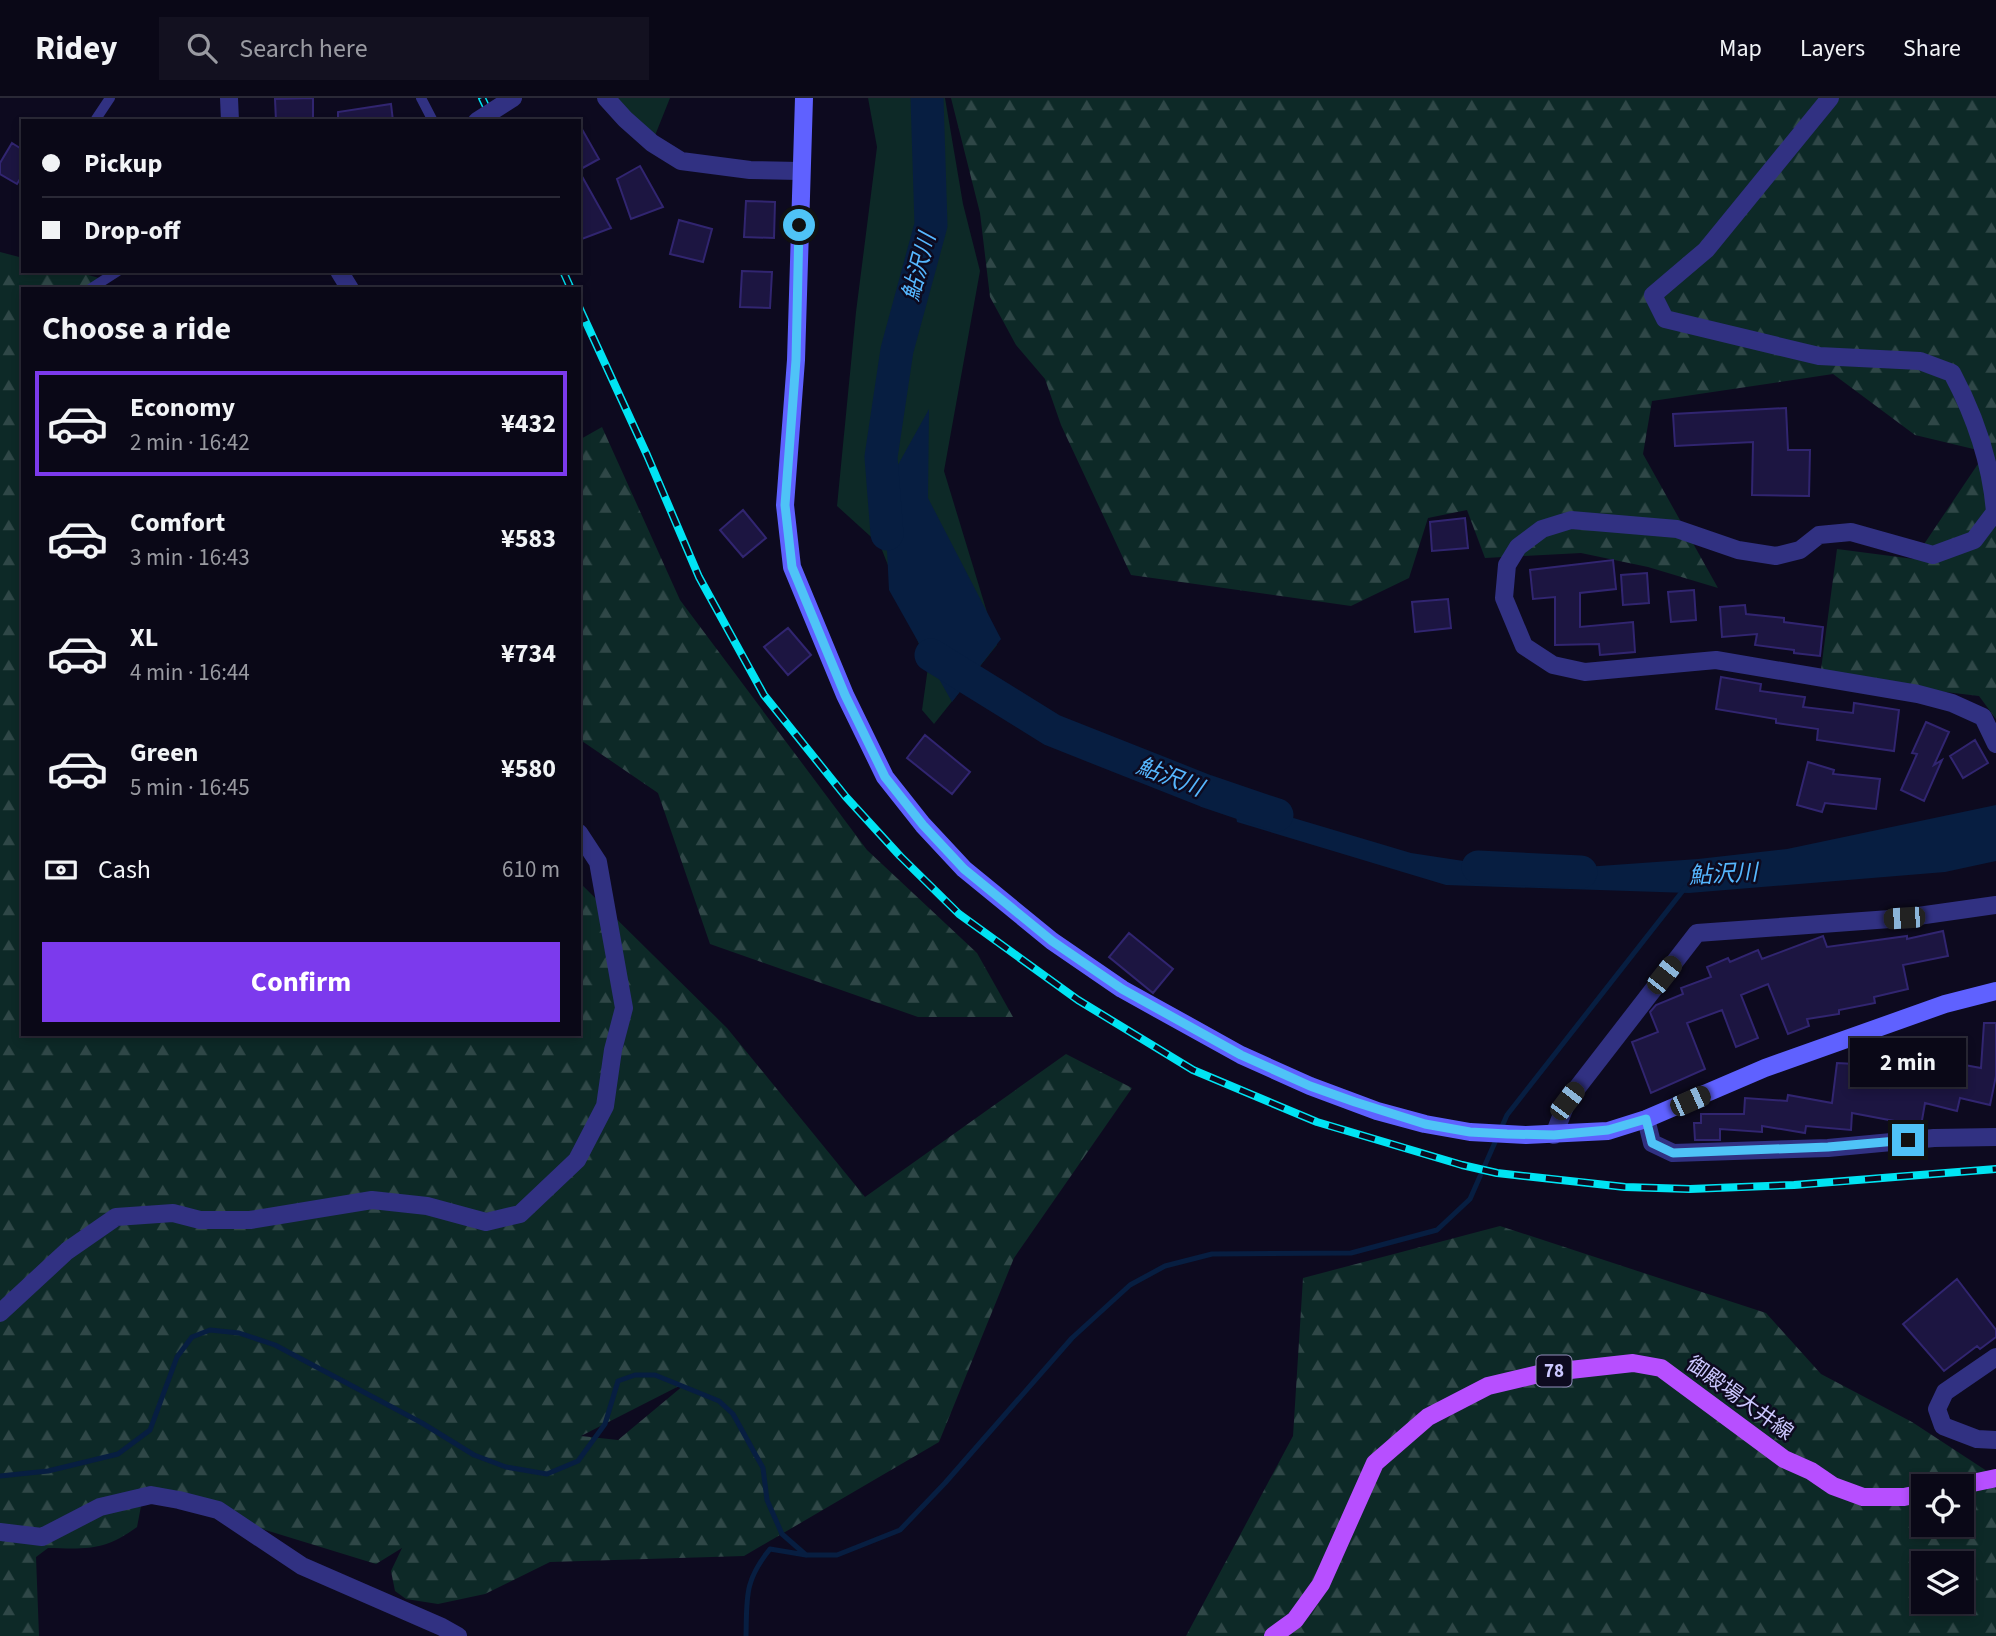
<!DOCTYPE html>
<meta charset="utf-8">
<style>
:root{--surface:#0a0817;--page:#131120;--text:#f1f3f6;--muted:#999aa1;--line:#2a2936;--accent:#7c3aed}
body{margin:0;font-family:"Source Sans 3","Noto Sans JP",sans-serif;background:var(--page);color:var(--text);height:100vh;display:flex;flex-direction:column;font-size:26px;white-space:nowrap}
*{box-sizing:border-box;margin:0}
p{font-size:23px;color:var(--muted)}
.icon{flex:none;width:38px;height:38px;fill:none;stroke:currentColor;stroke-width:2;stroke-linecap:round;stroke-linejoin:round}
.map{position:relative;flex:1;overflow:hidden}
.sheet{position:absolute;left:21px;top:189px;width:560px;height:749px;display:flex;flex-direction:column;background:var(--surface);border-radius:0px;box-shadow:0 4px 10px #0003,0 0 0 2px var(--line)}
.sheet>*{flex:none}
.guide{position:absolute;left:21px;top:21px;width:560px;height:154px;border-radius:0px;box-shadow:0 4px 10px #0003,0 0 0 2px var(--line);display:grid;align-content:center;height:154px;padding:0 21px;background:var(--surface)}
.controls{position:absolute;left:1911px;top:1376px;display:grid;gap:14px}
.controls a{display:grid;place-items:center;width:63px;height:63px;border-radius:0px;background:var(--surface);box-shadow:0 4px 10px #0003,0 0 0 2px var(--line);font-size:35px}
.end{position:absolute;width:32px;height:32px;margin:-16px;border:9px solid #4fc3f7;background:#111;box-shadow:0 0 0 4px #111}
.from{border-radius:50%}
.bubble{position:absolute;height:49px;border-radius:0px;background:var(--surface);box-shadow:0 4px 10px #0003,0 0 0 2px var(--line);font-size:23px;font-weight:700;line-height:49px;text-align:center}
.car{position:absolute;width:21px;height:42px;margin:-21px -10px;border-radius:9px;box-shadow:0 0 5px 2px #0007;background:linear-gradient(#222 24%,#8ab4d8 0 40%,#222 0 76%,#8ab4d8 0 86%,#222 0)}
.guide b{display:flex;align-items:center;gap:24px;height:66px;font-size:26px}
.guide b+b{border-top:2px solid var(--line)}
.guide i{width:18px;height:18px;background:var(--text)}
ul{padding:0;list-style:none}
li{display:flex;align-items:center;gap:21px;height:105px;margin:0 14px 10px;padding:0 7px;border:4px solid transparent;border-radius:0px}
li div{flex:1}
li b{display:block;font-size:26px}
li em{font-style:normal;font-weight:700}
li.current{border-color:var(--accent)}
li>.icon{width:63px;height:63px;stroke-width:1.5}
h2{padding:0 21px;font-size:32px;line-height:84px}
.pay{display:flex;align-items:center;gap:18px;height:77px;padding:0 21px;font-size:26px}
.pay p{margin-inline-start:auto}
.button{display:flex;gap:14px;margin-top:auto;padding:14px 21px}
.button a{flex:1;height:80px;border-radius:0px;background:var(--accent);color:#fff;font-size:28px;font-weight:700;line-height:80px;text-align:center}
header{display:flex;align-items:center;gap:42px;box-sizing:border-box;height:98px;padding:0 35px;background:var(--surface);border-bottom:2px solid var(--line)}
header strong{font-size:33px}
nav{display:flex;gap:38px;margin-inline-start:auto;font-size:24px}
.search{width:490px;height:63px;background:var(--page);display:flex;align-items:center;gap:18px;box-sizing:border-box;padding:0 24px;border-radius:0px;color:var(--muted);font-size:26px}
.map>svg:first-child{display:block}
.green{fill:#0d2927}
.forest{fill:url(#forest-firs);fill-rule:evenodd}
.water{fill:#071e41}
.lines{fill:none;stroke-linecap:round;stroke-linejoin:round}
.stream{stroke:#071e41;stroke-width:5}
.river{stroke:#071e41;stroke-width:33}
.building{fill:#1c1541;stroke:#312570;stroke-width:2}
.lane{stroke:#313182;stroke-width:10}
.street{stroke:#313182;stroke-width:18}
.secondary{stroke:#5f61ff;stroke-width:18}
.primary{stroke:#b74fff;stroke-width:18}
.rail-casing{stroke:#00e4f3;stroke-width:8}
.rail{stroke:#0d0a1f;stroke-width:5;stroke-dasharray:16;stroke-linecap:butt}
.street-bridge{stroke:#313182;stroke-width:18}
.route{stroke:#4fc3f7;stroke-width:9}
.labels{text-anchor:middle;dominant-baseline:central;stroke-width:5;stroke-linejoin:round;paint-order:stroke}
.shield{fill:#0d0a1f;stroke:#938fbc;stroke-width:2}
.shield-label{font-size:19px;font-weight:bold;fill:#ccc8ff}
.street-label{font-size:21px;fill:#ccc8ff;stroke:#0d0a1f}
.water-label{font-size:23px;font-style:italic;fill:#56b7ff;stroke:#0d0a1f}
</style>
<header>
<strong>Ridey</strong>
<div class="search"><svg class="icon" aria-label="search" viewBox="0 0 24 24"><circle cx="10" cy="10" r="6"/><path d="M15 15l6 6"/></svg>Search here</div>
<nav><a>Map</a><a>Layers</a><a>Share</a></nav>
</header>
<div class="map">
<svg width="1996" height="1538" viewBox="0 0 1996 1538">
<defs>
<pattern id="forest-firs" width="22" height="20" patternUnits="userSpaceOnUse" patternTransform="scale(1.75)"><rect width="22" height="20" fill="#0d2927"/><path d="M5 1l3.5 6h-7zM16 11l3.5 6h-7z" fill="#2f4747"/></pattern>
</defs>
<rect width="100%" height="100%" fill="#0d0a1f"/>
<!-- green -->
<path class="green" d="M 597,0 L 670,0 L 652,45 Z
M 868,0 L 945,0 L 963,106 L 980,173 L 944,373 L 997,547 L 934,626 L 922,612 L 928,569 L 880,447 L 837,408 L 856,214 L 877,49 Z"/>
<!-- forest -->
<path class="forest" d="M 951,0 L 1996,0 L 1996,621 L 1979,598 L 1820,579 L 1837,451 L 1914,461 L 1986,354 L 1915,337 L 1833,276 L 1652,303 L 1643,356 L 1718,490 L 1648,469 L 1581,455 L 1485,460 L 1467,412 L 1428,420 L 1409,480 L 1351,508 L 1131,477 L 1061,327 L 1045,281 L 1016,247 L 990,199 L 980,115 Z
M 0,154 L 23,160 L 23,173 L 74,173 L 99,180 L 95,191 L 23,191 L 23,936 L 579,936 L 579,784 L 727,930 L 865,1099 L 1066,956 L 1132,990 L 1014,1160 L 939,1344 L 744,1458 L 550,1464 L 485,1496 L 438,1506 L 406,1501 L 395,1493 L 391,1473 L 402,1450 L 376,1466 L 151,1397 L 142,1403 L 137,1429 C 104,1453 87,1451 48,1450 L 36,1459 L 39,1538 L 0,1538 ZM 684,1287 L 618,1342 L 581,1338 L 683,1286 Z
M 602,329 L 680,502 L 867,752 L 977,855 L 1013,919 L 918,919 L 710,846 L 658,695 L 579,641 L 579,342 Z
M 1500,1128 L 1766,1215 L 1821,1276 L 1912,1324 L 1996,1379 L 1996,1538 L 1186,1538 L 1293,1338 L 1303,1180 ZM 1923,1388 L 1962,1388 L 1962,1426 L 1923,1426 ZM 1923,1465 L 1962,1465 L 1962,1503 L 1923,1503 Z"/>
<!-- water -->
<path class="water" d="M 929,311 L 928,400 L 1001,541 L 952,604 L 889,492 L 884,392 Z
M 1233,702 L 1411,755 L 1529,773 L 1698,761 L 1787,751 L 1996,707 L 1996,763 L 1945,774 L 1689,795 L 1446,787 L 1237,724 Z"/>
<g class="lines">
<!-- stream -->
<path class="stream" d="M 0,1378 L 48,1373 L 118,1356 L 150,1332 L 177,1259 L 192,1239 L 210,1232 L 239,1235 L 275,1247 L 422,1325 L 474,1357 L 506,1369 L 547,1376 L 578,1363 L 605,1326 L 618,1283 L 635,1277 L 655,1277 L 719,1303 L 733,1316 L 763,1370 L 767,1402 L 782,1436 L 806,1457
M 746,1538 C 747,1499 744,1483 770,1451 L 806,1457 L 837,1457 L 900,1432 L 945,1385 L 1072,1240 L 1130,1187 L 1165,1168 L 1212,1156 L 1351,1155 L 1437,1132 L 1470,1101 L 1507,1017 L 1685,790"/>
<!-- river -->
<path class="river" d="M 887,436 L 881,359 L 897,252 L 931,127 L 927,0
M 931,557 L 1052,632 L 1206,693 L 1277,717
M 1478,769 L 1581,774"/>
</g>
<!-- building -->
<path class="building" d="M 313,0 L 313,22 L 276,23 L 275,1 Z
M 391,6 L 393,23 L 338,23 L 338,14 Z
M 579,26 L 599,61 L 579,72 Z
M 12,45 L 23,52 L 23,76 L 17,86 L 0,76 L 0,65 Z
M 640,68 L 663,109 L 631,121 L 617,81 Z
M 579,73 L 611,130 L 579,142 Z
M 746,103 L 775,104 L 774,140 L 744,139 Z
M 679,122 L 712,131 L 703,164 L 670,156 Z
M 742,173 L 772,174 L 770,210 L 740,209 Z
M 1786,310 L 1788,352 L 1810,352 L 1809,398 L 1752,397 L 1753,344 L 1675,348 L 1673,316 Z
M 743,412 L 766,440 L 743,459 L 720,432 Z
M 1465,420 L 1468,450 L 1432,453 L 1430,424 Z
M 1613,462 L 1616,491 L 1580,495 L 1580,529 L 1633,524 L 1635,554 L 1600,557 L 1599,546 L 1555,547 L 1555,499 L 1533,501 L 1530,472 Z
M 1647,475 L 1649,505 L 1623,507 L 1621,477 Z
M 1694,492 L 1696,522 L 1671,524 L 1668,494 Z
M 1448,501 L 1451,530 L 1415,534 L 1412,504 Z
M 1745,507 L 1746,516 L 1784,520 L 1784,524 L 1823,529 L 1820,558 L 1794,555 L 1794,552 L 1755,547 L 1757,536 L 1722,539 L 1720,509 Z
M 788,530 L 811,557 L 788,577 L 764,549 Z
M 1721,579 L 1761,586 L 1760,593 L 1805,599 L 1803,609 L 1853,615 L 1854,605 L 1899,612 L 1894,653 L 1817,642 L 1818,631 L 1776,625 L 1776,621 L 1716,611 Z
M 1926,624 L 1949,634 L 1934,667 L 1942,662 L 1924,703 L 1901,692 L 1917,656 L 1912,655 Z
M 925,637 L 970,674 L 952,696 L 907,660 Z
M 1975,642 L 1988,665 L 1963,680 L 1950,658 Z
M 1808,664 L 1834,672 L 1833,676 L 1880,681 L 1876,711 L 1825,705 L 1822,714 L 1797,707 Z
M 1943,833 L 1948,858 L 1903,867 L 1908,891 L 1874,899 L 1875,905 L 1839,912 L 1839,916 L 1807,921 L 1809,928 L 1788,936 L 1768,886 L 1741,897 L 1758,940 L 1736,949 L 1722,912 L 1687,925 L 1705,971 L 1651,995 L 1632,944 L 1658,934 L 1650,914 L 1656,907 L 1683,896 L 1681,890 L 1711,879 L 1707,869 L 1728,860 L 1730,864 L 1758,852 L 1762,861 L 1823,838 L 1827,849 L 1907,838 L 1907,841 Z
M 1129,835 L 1173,871 L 1153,895 L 1109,859 Z
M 1984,925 L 1996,925 L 1996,978 L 1990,1007 L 1960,1000 L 1957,1013 L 1925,1005 L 1921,1028 L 1852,1015 L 1851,1032 L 1806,1028 L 1805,1035 L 1762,1028 L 1762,1034 L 1720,1031 L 1720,1042 L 1695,1042 L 1694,1025 L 1701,1025 L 1701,1016 L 1744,1016 L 1745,1000 L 1787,1003 L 1788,997 L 1832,1005 L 1837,965 L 1855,966 L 1854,983 L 1889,990 L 1887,947 L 1906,946 L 1906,949 L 1938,955 L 1937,962 L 1981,970 Z
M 1957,1181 L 1996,1232 L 1996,1239 L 1980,1251 L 1977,1248 L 1944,1273 L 1903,1226 Z"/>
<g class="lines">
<!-- lane -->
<path class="lane" d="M 421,0 L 433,23
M 96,21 L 110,0
M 90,191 L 118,173"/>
<!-- street -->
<path class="street" d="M 229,0 L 230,23
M 606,0 L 625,21 L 652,45 L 681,63 L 750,72 L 800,73
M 1830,0 L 1706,152 L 1653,197 L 1665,221 L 1819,258 L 1920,263 L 1952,275 C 1975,318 1991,365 1995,414 L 1974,442 L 1933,457 L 1851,434 L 1819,437 L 1800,452 L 1776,458 L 1738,452 L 1677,431 L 1571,422 L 1542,431 L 1518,449 L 1507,467 L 1504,500 L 1524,548 L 1553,567 L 1585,574 L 1716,562 L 1918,596 L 1952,605 L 1983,619 L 1996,646
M 339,173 L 350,191
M 1646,1021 L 1652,1045 L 1673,1055 L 1828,1050 L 1934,1040 L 1996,1039
M 1554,1037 L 1567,1003 L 1697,835 L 1904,820 L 1996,807
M 0,1215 L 67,1153 L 116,1119 L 173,1115 L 200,1122 L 250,1122 L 372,1102 L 427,1108 L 486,1124 L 520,1116 L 577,1062 L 605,1008 L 613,952 L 624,910 L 598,764 L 579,735
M 1996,1259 L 1945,1294 L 1937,1311 L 1943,1328 L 1977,1341 L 1996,1342
M 0,1434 L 42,1439 L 100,1409 L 151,1397 L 179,1402 L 218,1412 L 302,1468 L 442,1529 L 458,1538"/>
<!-- secondary -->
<path class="secondary" d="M 804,0 L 796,262 L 785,407 L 792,469 L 845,597 L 885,679 L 923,727 L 964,771 L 1052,843 L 1122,891 L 1241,957 L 1310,988 L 1377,1013 L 1425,1026 L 1470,1034 L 1526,1037 L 1608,1033 L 1646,1021 L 1765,970 L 1945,906 L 1996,893"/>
<!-- primary -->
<path class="primary" d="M 1958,1388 L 1996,1380
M 1273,1538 L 1295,1522 L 1321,1486 L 1375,1365 L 1428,1319 L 1488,1288 L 1543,1275 L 1633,1265 L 1661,1270 L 1784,1361 L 1811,1373 L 1833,1388 L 1863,1399 L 1904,1399 L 1923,1395"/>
<!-- rail casing -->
<g class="rail-casing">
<path id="rail" d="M 482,0 L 493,23
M 563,173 L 571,191
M 579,209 L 647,357 L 699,479 L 764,597 L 846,699 L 900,758 L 959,816 L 1078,902 L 1193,972 L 1317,1024 L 1462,1067 L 1497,1075 L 1625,1089 L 1690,1091 L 1794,1087 L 1996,1071"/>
</g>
<!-- rail -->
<use href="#rail" class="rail"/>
<!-- street-bridge -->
<path class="street-bridge" d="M 477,23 L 513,0"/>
</g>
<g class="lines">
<!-- route -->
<path class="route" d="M 799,127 L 796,262 L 785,407 L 792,469 L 845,597 L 885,679 L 923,727 L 964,771 L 1052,843 L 1122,891 L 1241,957 L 1310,988 L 1355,1004 L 1425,1026 L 1470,1034 L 1507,1036 L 1554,1037 L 1608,1032 L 1646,1021 L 1652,1045 L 1673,1055 L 1828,1049 L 1908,1042"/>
</g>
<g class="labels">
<!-- shield labels -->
<rect class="shield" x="1536.5" y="1257.5" width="35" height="31" rx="5"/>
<g class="shield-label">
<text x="1554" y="1273">78</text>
</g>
<!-- street labels -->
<g class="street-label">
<text transform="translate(1740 1300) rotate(36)">御殿場大井線</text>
</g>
<!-- water labels -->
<g class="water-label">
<text transform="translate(919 169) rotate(-75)">鮎沢川</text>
<text transform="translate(1170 679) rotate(21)">鮎沢川</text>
<text transform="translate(1723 776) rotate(-3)">鮎沢川</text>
</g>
</g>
</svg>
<div class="controls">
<a><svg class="icon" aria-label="locate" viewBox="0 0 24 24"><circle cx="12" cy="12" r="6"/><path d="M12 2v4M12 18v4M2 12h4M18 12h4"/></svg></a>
<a><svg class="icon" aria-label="layers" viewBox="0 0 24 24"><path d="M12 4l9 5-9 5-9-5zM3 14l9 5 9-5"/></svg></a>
</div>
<i class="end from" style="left:799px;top:127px"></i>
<i class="end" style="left:1908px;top:1042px"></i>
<div class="bubble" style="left:1850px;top:940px;width:116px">2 min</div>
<i class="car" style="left:1904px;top:820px;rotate:266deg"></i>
<i class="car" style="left:1664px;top:877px;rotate:38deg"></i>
<i class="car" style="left:1567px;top:1003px;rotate:37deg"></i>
<i class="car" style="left:1690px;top:1003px;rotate:66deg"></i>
<div class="guide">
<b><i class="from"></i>Pickup</b>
<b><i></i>Drop-off</b>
</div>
<section class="sheet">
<h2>Choose a ride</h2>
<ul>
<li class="current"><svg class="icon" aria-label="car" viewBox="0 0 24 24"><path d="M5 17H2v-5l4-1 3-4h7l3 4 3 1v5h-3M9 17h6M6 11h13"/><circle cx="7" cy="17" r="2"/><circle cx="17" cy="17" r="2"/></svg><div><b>Economy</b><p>2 min · 16:42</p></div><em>¥432</em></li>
<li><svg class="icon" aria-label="car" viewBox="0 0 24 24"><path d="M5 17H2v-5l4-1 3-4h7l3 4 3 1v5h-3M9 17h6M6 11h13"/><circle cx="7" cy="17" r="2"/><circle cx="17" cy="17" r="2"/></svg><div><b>Comfort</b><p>3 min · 16:43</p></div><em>¥583</em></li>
<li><svg class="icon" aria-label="car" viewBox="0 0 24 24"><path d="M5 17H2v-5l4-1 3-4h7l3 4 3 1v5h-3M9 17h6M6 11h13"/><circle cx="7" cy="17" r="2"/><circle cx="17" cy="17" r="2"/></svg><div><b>XL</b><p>4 min · 16:44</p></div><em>¥734</em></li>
<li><svg class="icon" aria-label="car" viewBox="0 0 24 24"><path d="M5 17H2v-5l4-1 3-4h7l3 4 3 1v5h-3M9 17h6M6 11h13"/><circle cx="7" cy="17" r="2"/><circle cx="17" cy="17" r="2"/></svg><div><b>Green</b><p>5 min · 16:45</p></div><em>¥580</em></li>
</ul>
<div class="pay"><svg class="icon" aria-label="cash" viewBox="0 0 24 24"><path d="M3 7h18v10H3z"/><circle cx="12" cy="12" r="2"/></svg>Cash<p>610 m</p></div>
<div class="button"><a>Confirm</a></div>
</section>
</div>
